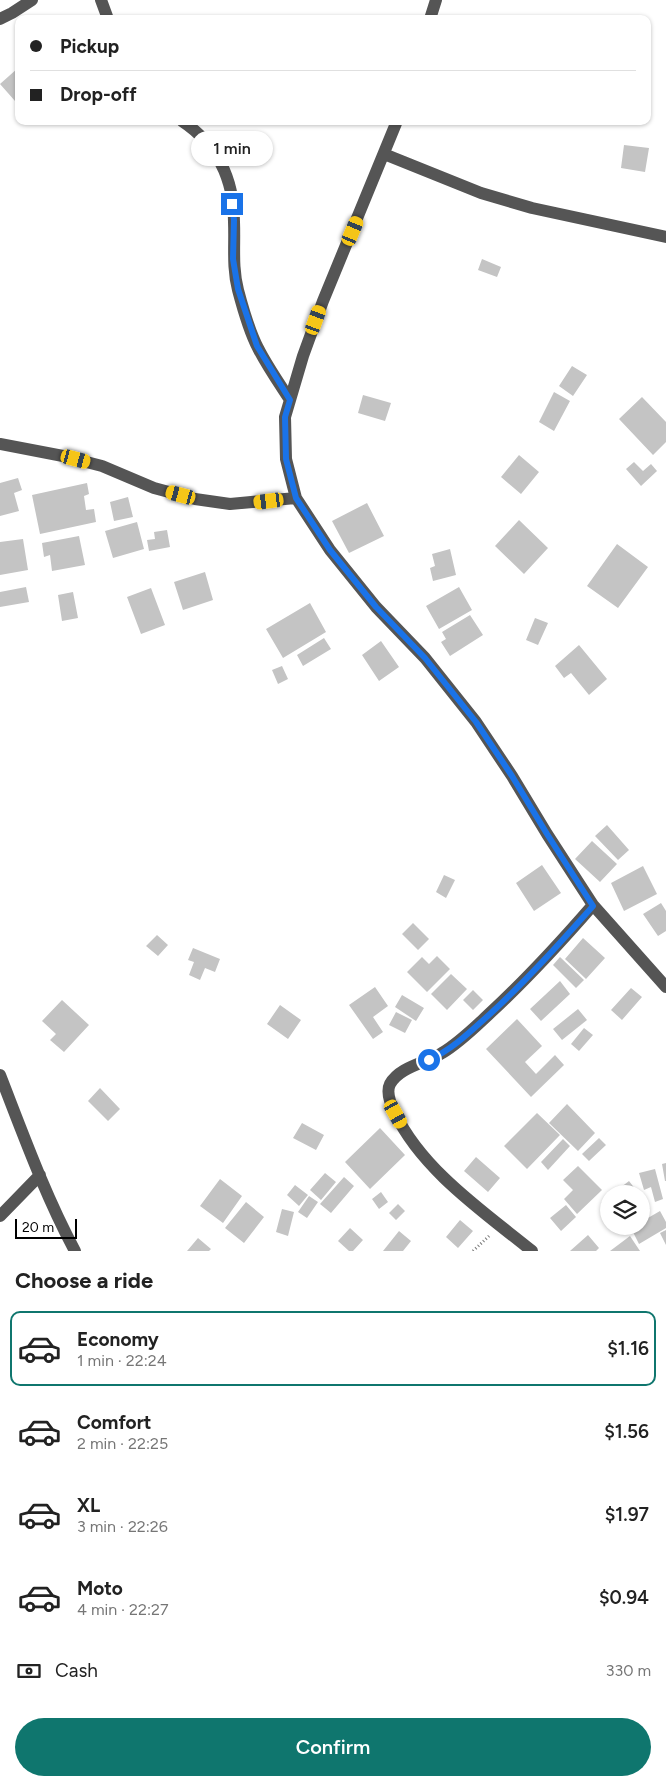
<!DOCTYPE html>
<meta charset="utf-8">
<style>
:root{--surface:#fff;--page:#f2f2f2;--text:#222;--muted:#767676;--line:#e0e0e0;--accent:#0f766e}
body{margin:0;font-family:Figtree,sans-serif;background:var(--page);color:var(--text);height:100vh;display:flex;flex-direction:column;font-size:19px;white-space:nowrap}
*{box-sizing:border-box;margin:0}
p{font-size:16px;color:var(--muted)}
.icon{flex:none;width:28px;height:28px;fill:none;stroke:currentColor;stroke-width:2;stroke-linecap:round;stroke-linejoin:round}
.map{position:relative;height:1251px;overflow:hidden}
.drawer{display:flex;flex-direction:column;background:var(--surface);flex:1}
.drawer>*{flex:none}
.banner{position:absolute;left:15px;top:15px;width:636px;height:110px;border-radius:10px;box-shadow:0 1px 4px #0004;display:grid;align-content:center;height:110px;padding:0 15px;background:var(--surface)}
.controls{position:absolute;left:600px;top:1185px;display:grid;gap:10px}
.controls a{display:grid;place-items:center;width:50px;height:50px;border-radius:50%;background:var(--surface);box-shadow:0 1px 4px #0004;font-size:25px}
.scale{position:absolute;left:15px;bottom:12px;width:62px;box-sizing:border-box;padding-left:5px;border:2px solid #000;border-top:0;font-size:14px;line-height:18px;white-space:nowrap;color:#000;-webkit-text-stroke:4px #fff;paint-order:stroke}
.end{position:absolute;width:22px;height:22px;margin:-11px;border:6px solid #1a73e8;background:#fff;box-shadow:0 0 0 2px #fff}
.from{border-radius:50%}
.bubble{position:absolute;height:35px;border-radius:18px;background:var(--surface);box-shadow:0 1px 4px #0004;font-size:16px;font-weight:600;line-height:35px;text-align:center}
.car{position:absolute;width:15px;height:30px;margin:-15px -8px;border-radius:6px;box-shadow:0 0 4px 1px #0007;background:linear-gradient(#f5c518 24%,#345 0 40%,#f5c518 0 76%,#345 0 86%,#f5c518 0)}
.banner b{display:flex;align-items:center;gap:18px;height:48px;font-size:19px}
.banner b+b{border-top:1px solid var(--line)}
.banner i{width:12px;height:12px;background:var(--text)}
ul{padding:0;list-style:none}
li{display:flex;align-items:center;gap:15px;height:75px;margin:0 10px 8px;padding:0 5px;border:2px solid transparent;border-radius:10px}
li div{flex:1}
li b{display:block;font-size:19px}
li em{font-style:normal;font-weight:600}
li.current{border-color:var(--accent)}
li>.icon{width:45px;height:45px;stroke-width:1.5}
h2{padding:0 15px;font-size:22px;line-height:60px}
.pay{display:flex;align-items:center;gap:12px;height:55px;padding:0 15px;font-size:19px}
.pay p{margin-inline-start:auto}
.cta{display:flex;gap:10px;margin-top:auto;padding:10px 15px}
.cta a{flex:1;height:58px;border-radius:30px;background:var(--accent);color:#fff;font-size:20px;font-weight:600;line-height:58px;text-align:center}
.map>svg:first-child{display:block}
.building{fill:#c4c4c4}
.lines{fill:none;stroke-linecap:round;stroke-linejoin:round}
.path{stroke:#777;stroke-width:3;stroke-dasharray:1 2.5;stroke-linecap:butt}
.minor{stroke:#555;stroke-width:12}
.route{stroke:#1a73e8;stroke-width:6}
</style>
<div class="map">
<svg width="666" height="1251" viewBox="0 0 666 1251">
<rect width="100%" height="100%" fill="#fff"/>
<!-- building -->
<path class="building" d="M 18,68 L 19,98 L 15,101 L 0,84 Z
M 624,145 L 649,148 L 645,172 L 621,168 Z
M 482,259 L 501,267 L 497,277 L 478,270 Z
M 572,366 L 587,375 L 573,396 L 559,386 Z
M 554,392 L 570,401 L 554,431 L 539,422 Z
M 363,395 L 391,403 L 385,421 L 358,413 Z
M 642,397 L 666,422 L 666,442 L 653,455 L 619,419 Z
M 519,455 L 539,472 L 521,494 L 501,477 Z
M 634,462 L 643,471 L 651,464 L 657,471 L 641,486 L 626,469 Z
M 18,478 L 22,490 L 14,493 L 19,511 L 0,516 L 0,483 Z
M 87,483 L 89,494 L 84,496 L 86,510 L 94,509 L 96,522 L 40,534 L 32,495 Z
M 128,497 L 133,517 L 114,521 L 110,502 Z
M 367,503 L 384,536 L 349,553 L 332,521 Z
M 519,520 L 548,548 L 524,574 L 495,546 Z
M 137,522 L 144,549 L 113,558 L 105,531 Z
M 167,530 L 170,547 L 149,551 L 147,540 L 155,539 L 154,532 Z
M 79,536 L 85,565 L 52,571 L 50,555 L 44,557 L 42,543 Z
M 23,539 L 28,570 L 0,575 L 0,542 Z
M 617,544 L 648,567 L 618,608 L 587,586 Z
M 450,549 L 456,575 L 433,581 L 430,568 L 435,566 L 432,554 Z
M 205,572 L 213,600 L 183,610 L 174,582 Z
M 26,587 L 29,602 L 0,607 L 0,592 Z
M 459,587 L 472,610 L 439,629 L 426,606 Z
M 151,588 L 165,625 L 141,634 L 127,597 Z
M 73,592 L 78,618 L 62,621 L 58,595 Z
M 310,603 L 326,632 L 283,658 L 266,629 Z
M 470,615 L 483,635 L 450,656 L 441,642 L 446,639 L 442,632 Z
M 535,618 L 548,623 L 538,645 L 526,640 Z
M 324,638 L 331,649 L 303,666 L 297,655 Z
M 381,641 L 399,667 L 379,681 L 362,655 Z
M 579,645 L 607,679 L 589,695 L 571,673 L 564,678 L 555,666 Z
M 282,666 L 288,679 L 278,684 L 272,670 Z
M 607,825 L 629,850 L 618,860 L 595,836 Z
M 592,841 L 617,864 L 600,882 L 575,859 Z
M 542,865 L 561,893 L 534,911 L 516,883 Z
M 643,866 L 657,894 L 624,911 L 611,883 Z
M 444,875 L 455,880 L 446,898 L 436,892 Z
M 661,903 L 666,911 L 666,931 L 658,936 L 643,914 Z
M 413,923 L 429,939 L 418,950 L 402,934 Z
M 157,935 L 168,945 L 158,956 L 146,946 Z
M 583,938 L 605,958 L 586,979 L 565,959 Z
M 193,948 L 220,959 L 215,972 L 205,968 L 200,980 L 189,975 L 194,962 L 188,960 Z
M 437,956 L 450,969 L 427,992 L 407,972 L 422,957 L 429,964 Z
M 560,957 L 584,980 L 576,988 L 553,965 Z
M 451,974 L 467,989 L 447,1010 L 431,994 Z
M 560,981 L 570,994 L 541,1021 L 530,1009 Z
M 375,987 L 388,1006 L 373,1017 L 383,1032 L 373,1039 L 349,1005 Z
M 631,988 L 642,997 L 622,1020 L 611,1010 Z
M 473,990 L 483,1000 L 473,1010 L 463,1000 Z
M 402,995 L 424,1008 L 416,1021 L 395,1007 Z
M 62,1000 L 89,1025 L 64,1052 L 50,1040 L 56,1034 L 42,1021 Z
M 280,1005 L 301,1020 L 288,1039 L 267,1024 Z
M 578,1009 L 587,1020 L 562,1040 L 553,1029 Z
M 396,1012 L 412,1020 L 405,1033 L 389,1025 Z
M 517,1019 L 542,1046 L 525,1062 L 536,1074 L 555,1055 L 564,1065 L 531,1097 L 486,1049 Z
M 584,1028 L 593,1035 L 579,1051 L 571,1044 Z
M 100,1088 L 120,1109 L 108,1121 L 88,1101 Z
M 567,1104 L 595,1133 L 578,1151 L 549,1123 Z
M 537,1113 L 560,1135 L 527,1169 L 504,1146 Z
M 302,1123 L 324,1135 L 316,1150 L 293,1138 Z
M 380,1128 L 405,1155 L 370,1189 L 345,1162 Z
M 599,1138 L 606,1145 L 589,1161 L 582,1154 Z
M 563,1139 L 570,1146 L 548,1170 L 541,1162 Z
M 476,1157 L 500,1178 L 488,1192 L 464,1171 Z
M 666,1163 L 666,1181 L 665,1181 L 662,1164 Z
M 578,1166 L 602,1190 L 577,1214 L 564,1199 L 573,1190 L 563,1180 Z
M 655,1169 L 663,1199 L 655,1202 L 651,1187 L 644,1190 L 639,1173 Z
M 325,1173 L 336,1182 L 321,1200 L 310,1190 Z
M 344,1177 L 354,1186 L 331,1213 L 320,1204 Z
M 220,1179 L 242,1196 L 223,1223 L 200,1206 Z
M 629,1181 L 639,1194 L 612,1194 Z
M 295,1185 L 308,1195 L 299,1206 L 287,1195 Z
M 381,1192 L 388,1202 L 379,1209 L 372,1199 Z
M 309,1196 L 318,1202 L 307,1218 L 298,1212 Z
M 609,1197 L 609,1213 L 601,1203 Z
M 641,1197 L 650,1209 L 641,1216 Z
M 246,1202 L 264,1217 L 244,1243 L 225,1228 Z
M 398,1204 L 405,1211 L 396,1220 L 389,1213 Z
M 566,1205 L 576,1217 L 561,1231 L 550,1218 Z
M 282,1209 L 294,1212 L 288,1236 L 276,1232 Z
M 660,1211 L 666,1222 L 666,1228 L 639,1244 L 631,1228 L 634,1226 L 641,1226 L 641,1222 Z
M 460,1220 L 473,1231 L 458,1248 L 446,1237 Z
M 350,1228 L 363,1240 L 353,1251 L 349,1251 L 338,1241 Z
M 666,1230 L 666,1245 L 660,1233 Z
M 399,1231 L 411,1241 L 403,1251 L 383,1251 Z
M 588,1235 L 599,1248 L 596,1251 L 570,1251 Z
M 630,1236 L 640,1251 L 610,1251 Z
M 198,1238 L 211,1249 L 209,1251 L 187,1251 Z"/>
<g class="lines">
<!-- path -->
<path class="path" d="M 473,1251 L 489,1236"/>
<!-- minor -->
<path class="minor" d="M 101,0 L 108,19
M 0,19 L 12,13 L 32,0
M 430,19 L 436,0
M 182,121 C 218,145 234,179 234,222 C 235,245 232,267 238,290 C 243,309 249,331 258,348 C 267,366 279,383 290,400
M 397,121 L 323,301 L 303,356 L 285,417 L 286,459 L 296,498 L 330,550 L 376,607 L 425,658 L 476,722 L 512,776 L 547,834 L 593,905 L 666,987
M 384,154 L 481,193 L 532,208 L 666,237
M 0,444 L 63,456 L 102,466 L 154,488 L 195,499 L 230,504 L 296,498
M 0,1075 C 23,1134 45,1195 75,1251
M 0,1216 L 40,1175
M 532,1251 C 484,1212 422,1170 395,1113 C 391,1105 386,1092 390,1084 C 400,1066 427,1063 442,1053 C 459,1043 474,1028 488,1015 C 526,980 560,943 593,905"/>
</g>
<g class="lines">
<!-- route -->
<path class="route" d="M 232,204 L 234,220 L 233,259 L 238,289 L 257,346 L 290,400 L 285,417 L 286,459 L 296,498 L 330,550 L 376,607 L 425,658 L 476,722 L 512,776 L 547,834 L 593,906 C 560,943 527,980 490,1014 C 471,1031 453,1049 429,1060"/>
</g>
</svg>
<div class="controls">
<a><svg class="icon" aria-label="layers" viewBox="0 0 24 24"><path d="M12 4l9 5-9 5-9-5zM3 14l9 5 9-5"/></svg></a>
</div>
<div class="scale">20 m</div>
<i class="end from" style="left:429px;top:1060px"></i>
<i class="end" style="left:232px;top:204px"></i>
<div class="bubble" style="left:191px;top:131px;width:82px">1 min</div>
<i class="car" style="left:353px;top:231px;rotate:23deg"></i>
<i class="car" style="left:316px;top:320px;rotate:20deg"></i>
<i class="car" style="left:76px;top:459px;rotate:105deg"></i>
<i class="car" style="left:181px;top:495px;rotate:285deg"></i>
<i class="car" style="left:269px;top:501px;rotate:263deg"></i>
<i class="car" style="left:396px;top:1114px;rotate:151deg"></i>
<div class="banner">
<b><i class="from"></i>Pickup</b>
<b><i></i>Drop-off</b>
</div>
</div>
<section class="drawer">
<h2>Choose a ride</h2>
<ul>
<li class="current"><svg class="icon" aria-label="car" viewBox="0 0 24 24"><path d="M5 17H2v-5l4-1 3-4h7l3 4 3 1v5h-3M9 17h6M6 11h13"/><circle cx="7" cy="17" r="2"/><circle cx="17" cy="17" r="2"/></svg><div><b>Economy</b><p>1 min · 22:24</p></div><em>$1.16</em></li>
<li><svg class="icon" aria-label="car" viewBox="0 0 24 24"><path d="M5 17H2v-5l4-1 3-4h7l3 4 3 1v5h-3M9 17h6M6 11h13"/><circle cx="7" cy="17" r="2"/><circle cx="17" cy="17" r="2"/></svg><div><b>Comfort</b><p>2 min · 22:25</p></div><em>$1.56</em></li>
<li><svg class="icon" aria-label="car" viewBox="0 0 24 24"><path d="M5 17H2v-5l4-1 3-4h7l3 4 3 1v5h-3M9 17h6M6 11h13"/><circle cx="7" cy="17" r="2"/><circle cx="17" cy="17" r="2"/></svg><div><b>XL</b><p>3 min · 22:26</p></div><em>$1.97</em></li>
<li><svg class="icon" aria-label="car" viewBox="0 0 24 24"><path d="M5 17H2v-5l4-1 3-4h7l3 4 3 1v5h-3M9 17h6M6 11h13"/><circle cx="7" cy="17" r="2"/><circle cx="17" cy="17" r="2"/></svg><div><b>Moto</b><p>4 min · 22:27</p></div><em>$0.94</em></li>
</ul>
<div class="pay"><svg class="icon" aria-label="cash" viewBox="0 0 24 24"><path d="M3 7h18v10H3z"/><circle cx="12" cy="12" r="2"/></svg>Cash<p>330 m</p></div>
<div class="cta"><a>Confirm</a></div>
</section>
